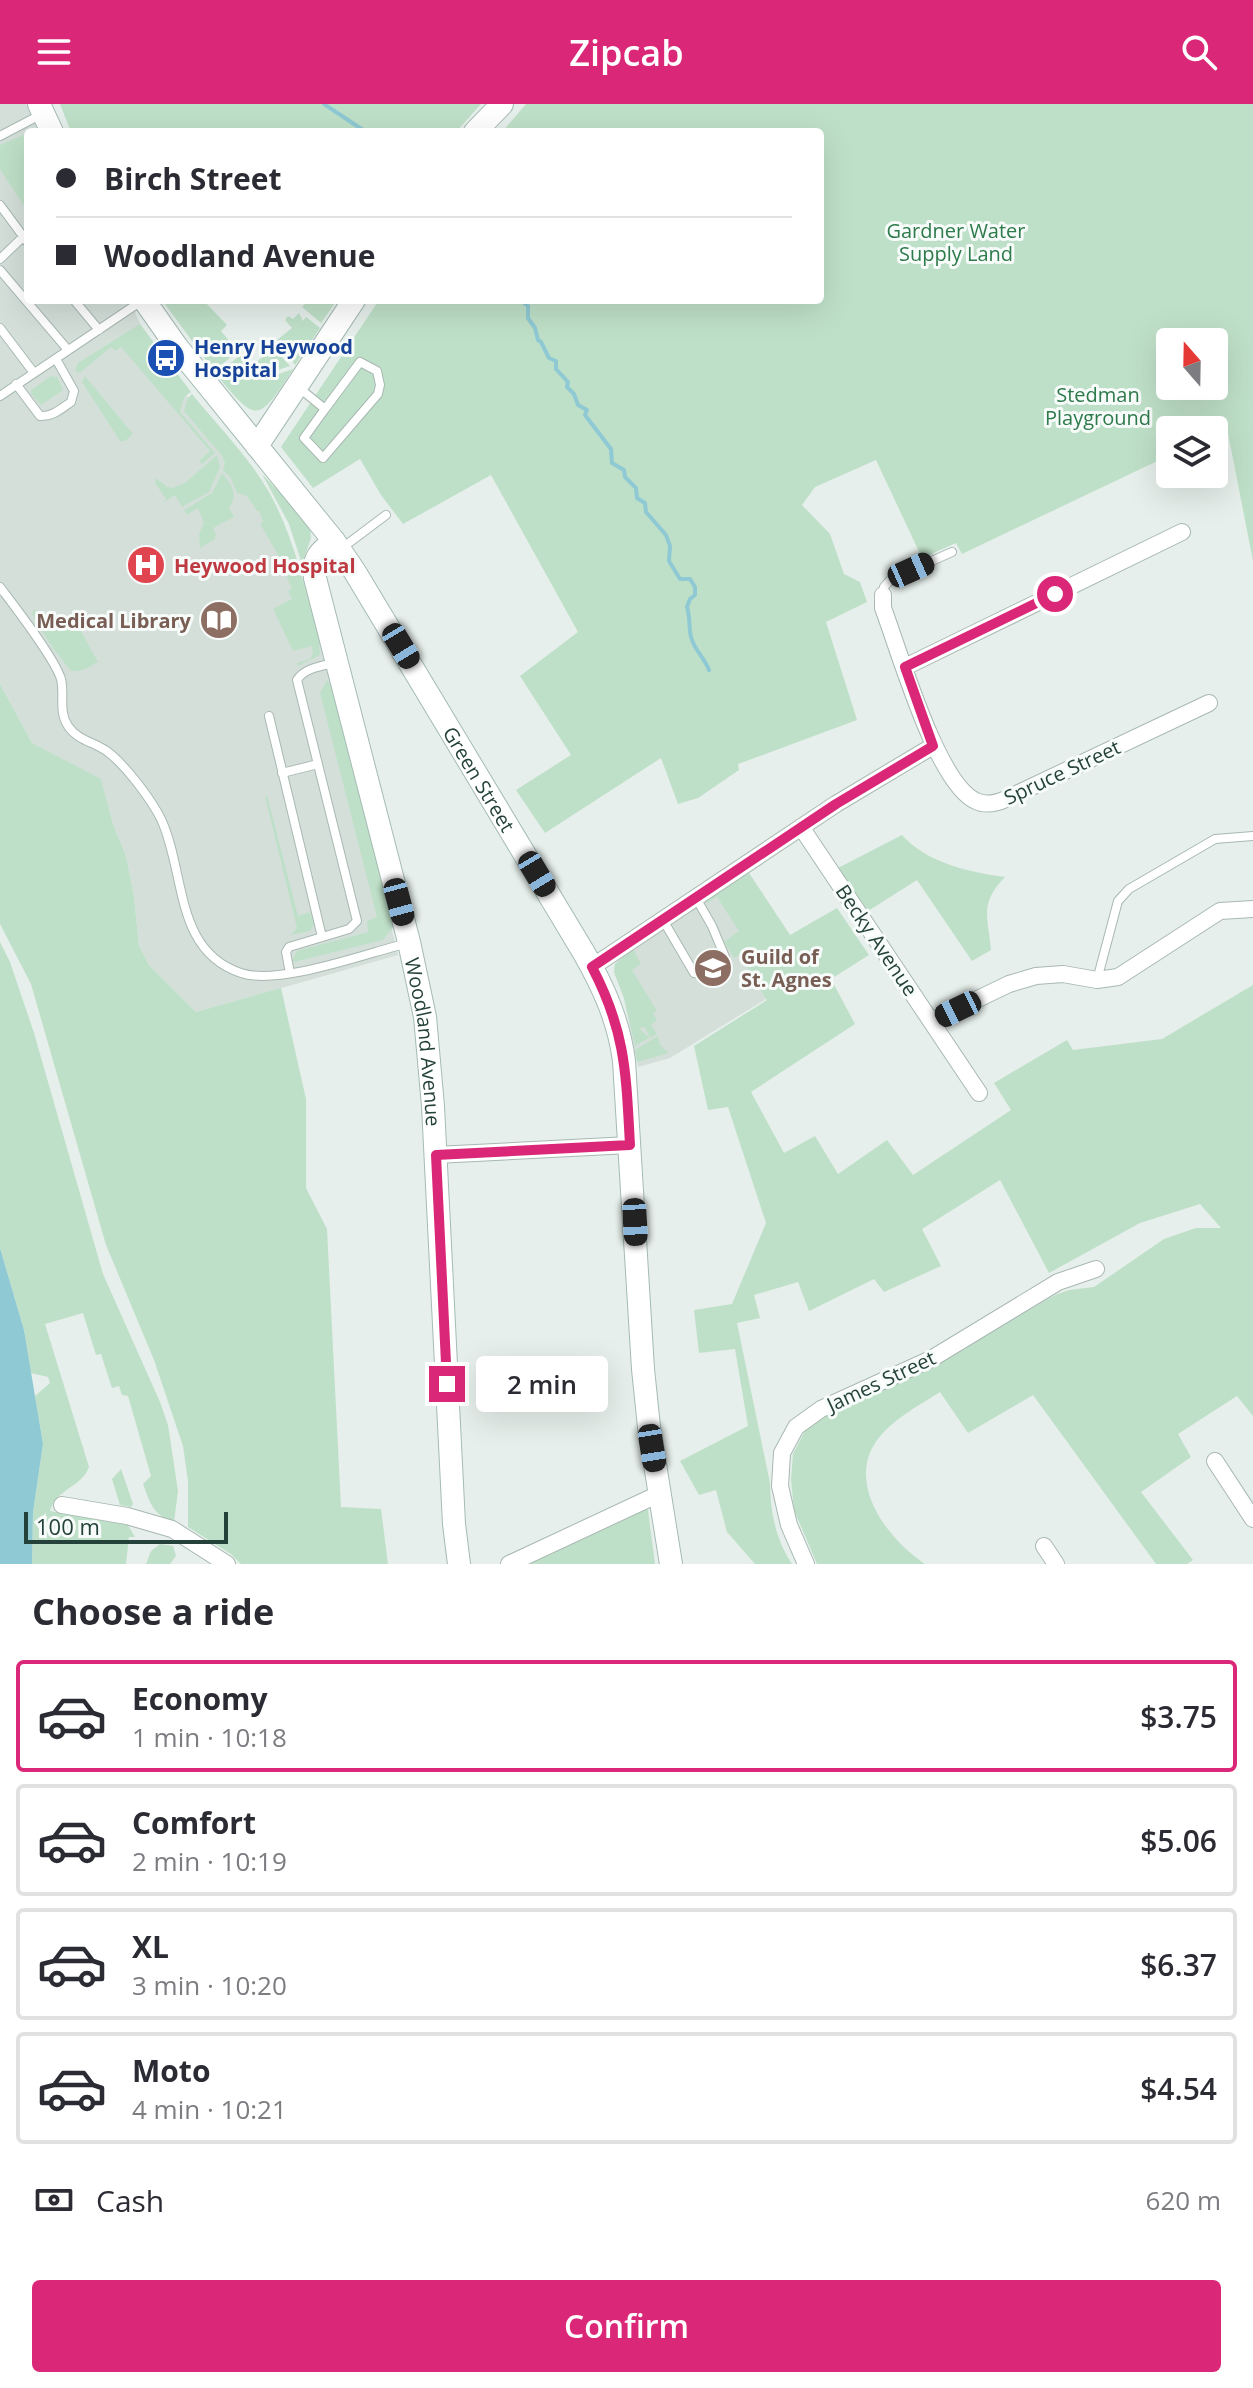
<!DOCTYPE html>
<meta charset="utf-8">
<style>
:root{--surface:#fff;--page:#f7f7f7;--text:#2b2b33;--muted:#7c7c81;--line:#e1e1e2;--accent:#db2777}
body{margin:0;font-family:"Open Sans",sans-serif;background:var(--page);color:var(--text);height:100vh;display:flex;flex-direction:column;font-size:30px;white-space:nowrap}
*{box-sizing:border-box;margin:0}
p{font-size:26px;color:var(--muted)}
.icon{flex:none;width:44px;height:44px;fill:none;stroke:currentColor;stroke-width:2;stroke-linecap:round;stroke-linejoin:round}
.map{position:relative;height:1460px;overflow:hidden}
.panel{display:flex;flex-direction:column;background:var(--surface);flex:1}
.panel>*{flex:none}
.guide{position:absolute;left:24px;top:24px;width:800px;height:176px;border-radius:8px;box-shadow:0 8px 32px #0002;display:grid;align-content:center;height:176px;padding:0 32px;background:var(--surface)}
.needle{width:52px;rotate:340deg}
.buttons{position:absolute;left:1156px;top:224px;display:grid;gap:16px}
.buttons a{display:grid;place-items:center;width:72px;height:72px;border-radius:8px;background:var(--surface);box-shadow:0 8px 32px #0002;font-size:40px}
.scale{position:absolute;left:24px;bottom:20px;width:204px;box-sizing:border-box;padding-left:8px;border:4px solid #24423a;border-top:0;font-size:22px;line-height:28px;white-space:nowrap;color:#24423a;-webkit-text-stroke:6px #f7fbf9;paint-order:stroke}
.end{position:absolute;width:36px;height:36px;margin:-18px;border:10px solid #db2777;background:#fff;box-shadow:0 0 0 4px #fff}
.from{border-radius:50%}
.bubble{position:absolute;height:56px;border-radius:8px;background:var(--surface);box-shadow:0 8px 32px #0002;font-size:26px;font-weight:600;line-height:56px;text-align:center}
.car{position:absolute;width:24px;height:48px;margin:-24px -12px;border-radius:10px;box-shadow:0 0 6px 2px #0007;background:linear-gradient(#222 24%,#8ab4d8 0 40%,#222 0 76%,#8ab4d8 0 86%,#222 0)}
.guide b{display:flex;align-items:center;gap:28px;height:76px;font-size:30px}
.guide b+b{border-top:2px solid var(--line)}
.guide i{width:20px;height:20px;background:var(--text)}
ul{padding:0;list-style:none}
li{display:flex;align-items:center;gap:24px;height:112px;margin:0 16px 12px;padding:0 16px;border:4px solid var(--line);border-radius:8px}
li div{flex:1}
li b{display:block;font-size:30px}
li em{font-style:normal;font-weight:600}
li.active{border-color:var(--accent)}
li>.icon{width:72px;height:72px;stroke-width:1.5}
h2{padding:0 32px;font-size:36px;line-height:96px}
.pay{display:flex;align-items:center;gap:20px;height:88px;padding:0 32px;font-size:30px}
.pay p{margin-inline-start:auto}
.cta{display:flex;gap:16px;margin-top:auto;padding:16px 32px}
.cta a{flex:1;height:92px;border-radius:8px;background:var(--accent);color:#fff;font-size:32px;font-weight:600;line-height:92px;text-align:center}
header{display:flex;justify-content:space-between;align-items:center;height:104px;padding:0 32px;background:var(--accent);color:#fff;font-size:36px;font-weight:600}
.map>svg:first-child{display:block}
.built{fill:#d4dfda}
.green{fill:#bfe0c8;fill-rule:evenodd}
.water{fill:#8ec9d4}
.lines{fill:none;stroke-linecap:round;stroke-linejoin:round}
.stream{stroke:#8ec9d4;stroke-width:4}
.lane-casing{stroke:#a8b8b2;stroke-width:10}
.street-casing{stroke:#a8b8b2;stroke-width:18}
.secondary-casing{stroke:#a4bbb3;stroke-width:24}
.lane{stroke:#fff;stroke-width:8}
.street{stroke:#fff;stroke-width:16}
.secondary{stroke:#fff;stroke-width:22}
.route{stroke:#db2777;stroke-width:10}
.labels{text-anchor:middle;dominant-baseline:central;stroke-width:6;stroke-linejoin:round;paint-order:stroke}
.park-label{font-size:20px;fill:#2d7a4b;stroke:#f7fbf9}
.transit-label{font-size:20px;font-weight:bold;fill:#164399;stroke:#f7fbf9;text-anchor:start}
.health-label{font-size:20px;font-weight:bold;fill:#be3a42;stroke:#f7fbf9;text-anchor:start}
.education-label{font-size:20px;font-weight:bold;fill:#785e54;stroke:#f7fbf9;text-anchor:end}
.street-label{font-size:20px;fill:#24423a;stroke:#f7fbf9}
</style>
<header><svg class="icon" aria-label="menu" viewBox="0 0 24 24"><path d="M4 6h16M4 12h16M4 18h16"/></svg>Zipcab<svg class="icon" aria-label="search" viewBox="0 0 24 24"><circle cx="10" cy="10" r="6"/><path d="M15 15l6 6"/></svg></header>
<div class="map">
<svg width="1253" height="1460" viewBox="0 0 1253 1460">
<rect width="100%" height="100%" fill="#e6efeb"/>
<!-- built -->
<path class="built" d="M 0,0 L 26,0 L 39,28 L 28,28 L 28,196 L 130,196 L 141,222 L 187,292 L 276,407 L 308,515 L 321,541 L 398,851 L 196,908 L 149,861 L 139,842 L 134,792 L 126,752 L 113,720 L 101,676 L 32,639 L 0,580 Z
M 749,769 L 813,866 L 670,954 L 638,963 L 624,894 L 614,868 L 615,860 L 622,852 Z"/>
<!-- green -->
<path class="green" d="M 60,0 L 481,0 L 456,28 L 71,28 Z
M 526,0 L 1253,0 L 1253,457 L 1227,324 L 1214,330 L 1214,326 L 1170,326 L 1170,351 L 962,450 L 956,439 L 922,454 L 876,356 L 815,383 L 802,401 L 830,430 L 844,470 L 860,478 L 867,498 L 826,518 L 857,616 L 738,660 L 739,666 L 698,694 L 678,700 L 661,654 L 545,729 L 516,686 L 571,651 L 520,572 L 578,528 L 491,371 L 403,420 L 381,391 L 360,355 L 313,384 L 281,343 L 379,196 L 820,196 L 820,28 L 502,28 ZM 1170,238 L 1214,238 L 1214,282 L 1170,282 Z
M 28,29 L 28,108 L 0,65 L 0,41 Z
M 162,196 L 203,196 L 227,221 L 221,227 L 238,247 L 214,267 Z
M 308,196 L 337,196 L 321,219 L 302,203 Z
M 299,209 L 303,217 L 306,213 L 320,224 L 295,261 L 277,236 L 292,224 L 285,216 L 288,212 L 293,215 Z
M 140,220 L 191,288 L 184,293 L 180,308 L 215,349 L 202,360 L 199,357 L 210,347 L 121,243 L 115,247 L 111,243 L 81,268 L 78,269 L 75,266 L 78,259 Z
M 274,244 L 290,262 L 262,271 L 254,260 Z
M 241,251 L 262,276 L 293,265 C 258,319 257,320 216,270 Z
M 51,272 L 57,273 L 63,286 L 41,301 L 31,290 L 31,286 Z
M 85,272 L 133,330 L 125,337 L 120,337 L 82,278 Z
M 192,290 C 218,322 248,352 269,388 C 294,432 305,486 319,534 L 320,551 L 298,562 L 297,559 L 310,555 L 313,549 L 312,542 L 293,547 L 273,505 L 292,495 L 288,487 L 292,485 L 282,462 L 284,461 L 260,420 L 263,418 L 259,407 L 257,407 L 247,392 L 237,389 L 231,374 L 223,366 L 225,359 L 222,352 L 184,307 L 188,294 Z
M 217,351 L 220,363 L 209,388 L 182,403 L 175,391 L 163,399 L 166,395 L 155,379 L 156,374 L 167,383 L 172,384 L 185,379 Z
M 222,369 C 231,379 239,391 229,403 L 234,413 L 213,424 L 216,431 L 214,436 L 200,444 L 199,430 L 204,419 L 198,404 L 187,411 L 184,406 L 212,389 Z
M 262,370 L 310,420 L 311,434 L 302,460 L 289,420 Z
M 34,506 L 66,517 L 73,513 L 98,558 C 89,563 81,570 70,566 L 50,540 L 32,510 Z
M 327,576 L 333,585 L 393,823 L 383,836 L 294,858 L 293,854 L 297,847 L 368,828 L 367,817 L 377,813 L 320,589 Z
M 0,580 L 32,639 L 101,675 L 113,720 L 126,752 L 134,792 L 139,842 L 149,861 L 196,908 L 281,884 L 306,995 L 306,1084 L 327,1125 L 341,1403 L 381,1405 L 388,1460 L 241,1460 L 231,1450 L 188,1423 L 188,1377 L 183,1342 L 154,1256 L 106,1141 L 31,880 L 0,820 Z
M 267,691 L 298,812 L 310,808 L 314,820 L 310,827 L 291,831 L 297,824 L 265,692 Z
M 902,731 C 927,759 969,768 1005,773 C 979,800 988,812 991,846 L 972,857 L 917,776 L 868,807 L 838,764 Z
M 749,769 L 790,831 L 837,804 L 869,851 L 831,875 L 855,920 L 751,988 L 784,1049 L 815,1032 L 838,1070 L 887,1036 L 913,1071 L 1011,1006 L 994,979 L 1067,936 L 1073,946 L 1162,935 L 1253,881 L 1253,1312 L 1237,1292 L 1178,1330 L 1191,1353 L 1141,1388 L 1193,1456 L 1187,1460 L 1156,1460 L 1033,1291 L 968,1329 L 940,1288 C 918,1302 893,1315 877,1336 C 845,1381 889,1436 925,1460 L 817,1460 L 794,1406 L 791,1376 L 793,1350 L 807,1323 L 816,1314 L 934,1259 L 1055,1191 L 1069,1186 L 1094,1183 L 1164,1135 L 1196,1124 L 1221,1124 L 1200,1100 L 1140,1119 L 1049,1169 L 1000,1076 L 922,1125 L 941,1162 L 884,1188 L 874,1175 L 809,1207 L 798,1178 L 754,1191 L 760,1214 L 737,1219 L 770,1379 C 770,1408 776,1436 792,1460 L 755,1460 L 727,1428 L 716,1386 L 699,1391 L 680,1357 L 748,1322 L 735,1245 L 699,1249 L 694,1206 L 732,1200 L 766,1119 L 728,1003 L 708,1006 L 694,942 L 767,896 L 754,875 L 757,873 L 755,870 L 752,871 L 744,858 L 747,856 L 743,849 L 734,854 L 724,838 L 739,827 L 717,793 L 707,799 L 706,797 Z
M 0,838 L 10,858 L 34,929 L 103,1170 L 160,1298 L 168,1321 L 178,1387 L 174,1418 C 153,1411 150,1399 143,1380 L 151,1372 L 128,1292 L 122,1291 L 119,1282 L 112,1284 L 101,1250 L 96,1251 L 83,1209 L 45,1220 L 89,1363 C 82,1383 56,1385 50,1407 L 128,1421 L 135,1433 L 129,1433 L 126,1460 L 32,1460 L 33,1408 L 43,1340 L 35,1292 L 50,1279 L 48,1273 L 31,1269 L 24,1226 L 0,1144 Z
M 633,845 L 641,860 L 632,866 L 657,907 L 653,909 L 657,916 L 651,921 L 657,930 L 650,934 L 645,923 L 639,924 L 649,934 L 635,942 L 624,894 L 614,868 L 615,860 Z
M 658,932 L 660,941 L 669,949 L 637,958 L 635,946 Z
M 121,1365 L 133,1400 L 131,1403 L 120,1401 L 112,1375 Z
M 643,1405 L 648,1406 L 655,1460 L 521,1460 Z
M 160,1440 L 173,1442 L 176,1452 L 170,1460 L 146,1460 L 151,1447 Z"/>
<!-- water -->
<path class="water" d="M 0,1144 L 24,1226 L 43,1340 L 33,1408 L 32,1460 L 0,1460 Z"/>
<g class="lines">
<!-- stream -->
<path class="stream" d="M 324,0 L 366,28
M 520,196 L 528,202 L 528,214 L 535,224 L 538,236 L 541,238 L 549,254 L 556,257 L 556,265 L 568,278 L 567,283 L 574,290 L 578,301 L 587,306 L 585,311 L 611,345 L 612,359 L 624,366 L 625,373 L 636,384 L 637,394 L 645,399 L 646,408 L 666,431 L 670,442 L 669,457 L 680,475 L 690,475 L 695,483 L 695,491 L 690,495 L 687,503 C 691,515 688,527 692,536 C 695,546 705,555 709,566"/>
<!-- lane casing -->
<g class="lane-casing">
<path id="lane" d="M 0,32 L 42,10
M 0,101 L 28,139
M 0,155 L 23,133
M 0,166 L 68,246
M 74,196 L 99,226
M 0,224 L 34,269
M 16,280 L 40,312 C 52,313 61,305 71,298 L 74,287 L 56,255
M 298,283 L 325,305 L 304,334 L 323,354 L 378,290 L 380,281 L 377,267 L 360,258 L 325,305
M 0,292 L 143,196
M 342,444 L 386,411
M 0,483 C 15,503 54,553 61,575 C 65,591 58,607 68,622 C 78,637 95,638 108,648 C 126,662 151,695 161,715 C 186,769 174,847 241,869 C 279,882 367,849 408,839
M 883,491 L 884,483 L 891,475 L 952,448
M 269,612 L 322,833
M 282,669 L 318,660
M 663,816 L 694,869 C 705,871 720,863 725,853 L 712,822 L 696,794
M 290,869 L 286,848 L 289,843 L 349,825 L 357,817 L 297,576 C 304,564 322,562 334,559
M 1097,876 L 1118,797 L 1129,785 L 1215,735 L 1253,732"/>
</g>
<!-- street casing -->
<g class="street-casing">
<path id="street" d="M 883,491 L 883,504 C 899,546 937,680 976,697 C 986,702 997,699 1006,695 L 1209,599
M 905,563 L 1182,428
M 801,723 L 979,989
M 592,863 L 836,700 L 933,642
M 932,917 L 1009,880 L 1036,872 L 1063,870 L 1097,876 L 1118,873 L 1220,807 L 1253,805
M 436,1051 L 630,1041
M 1215,1357 L 1253,1415
M 62,1401 L 127,1412 L 172,1425 L 227,1460
M 1044,1442 L 1056,1460
M 509,1460 L 659,1390
M 806,1460 L 789,1421 L 780,1382 L 782,1349 L 796,1323 L 821,1305 L 931,1255 L 1058,1178 L 1096,1165"/>
</g>
<!-- secondary casing -->
<g class="secondary-casing">
<g id="secondary">
<path d="M 39,0 L 52,28"/>
<path d="M 475,28 L 502,0"/>
<path id="s1" d="M 144,196 L 177,243 L 334,437 L 355,468 L 584,849 C 604,884 619,918 624,957 L 643,1265 L 649,1323 L 671,1460"/>
<path d="M 257,342 L 354,196"/>
<path id="s2" d="M 334,437 C 319,448 312,455 315,474 L 409,838 L 425,913 L 433,1002 L 454,1420 L 459,1460"/>
</g>
</g>
<!-- lane -->
<use href="#lane" class="lane"/>
<!-- street -->
<use href="#street" class="street"/>
<!-- secondary -->
<use href="#secondary" class="secondary"/>
</g>
<g class="lines">
<!-- route -->
<path class="route" d="M 447,1280 L 436,1051 L 630,1041 C 626,970 626,928 592,863 L 836,700 L 933,642 L 905,563 L 1055,490"/>
</g>
<!-- icons -->
<defs>
<g id="bus-disc" transform="scale(2)"><circle r="9.5" fill="#1a4fb4" stroke="#f7fbf9"/><path d="M-5-6H5V4H4V6H2V4H-2V6H-4V4H-5ZM-3.5-4V0h7V-4ZM-3.5 1.2v1.5H-2V1.2ZM2 1.2v1.5H3.5V1.2Z" fill="#fff"/></g>
<g id="hospital-disc" transform="scale(2)"><circle r="9.5" fill="#e0444e" stroke="#f7fbf9"/><path d="M-5-5h3v3.5h4V-5h3V5h-3V1.5h-4V5h-3Z" fill="#fff"/></g>
<g id="library-disc" transform="scale(2)"><circle r="9.5" fill="#8d6e63" stroke="#f7fbf9"/><path d="M-6-4Q-3-5.5-.7-3.5V5Q-3 3-6 4ZM6-4Q3-5.5 .7-3.5V5Q3 3 6 4Z" fill="#fff"/></g>
<g id="school-disc" transform="scale(2)"><circle r="9.5" fill="#8d6e63" stroke="#f7fbf9"/><path d="M0-5L7-2L0 1L-7-2ZM-4 1L0 2.5L4 1V4Q0 6-4 4Z" fill="#fff"/></g>
</defs>
<g fill-rule="evenodd">
<use href="#bus-disc" x="166" y="254"/>
<use href="#hospital-disc" x="146" y="461"/>
<use href="#library-disc" x="219" y="516"/>
<use href="#school-disc" x="713" y="864"/>
</g>
<g class="labels">
<!-- park labels -->
<g class="park-label">
<text x="956" y="126">Gardner Water<tspan x="956" dy="23">Supply Land</tspan></text>
<text x="1098" y="290">Stedman<tspan x="1098" dy="23">Playground</tspan></text>
</g>
<!-- transit labels -->
<g class="transit-label">
<text x="194" y="242">Henry Heywood<tspan x="194" dy="23">Hospital</tspan></text>
</g>
<!-- health labels -->
<g class="health-label">
<text x="174" y="461">Heywood Hospital</text>
</g>
<!-- education labels -->
<g class="education-label">
<text x="191" y="516">Medical Library</text>
<text x="741" y="852" text-anchor="start">Guild of<tspan x="741" dy="23">St. Agnes</tspan></text>
</g>
<!-- street labels -->
<g class="street-label">
<text transform="translate(1062 668) rotate(-25)">Spruce Street</text>
<text stroke="none"><textPath href="#s1" startOffset="586">Green Street</textPath></text>
<text transform="translate(877 836) rotate(56)">Becky Avenue</text>
<text stroke="none"><textPath href="#s2" startOffset="522">Woodland Avenue</textPath></text>
<text transform="translate(881 1277) rotate(-25)">James Street</text>
</g>
</g>
</svg>
<div class="buttons">
<a><svg class="needle" viewBox="-14 -14 28 28"><path d="M0-13l5 13h-10z" fill="#e53935"/><path d="M0 13l5-13h-10z" fill="#7c7c81"/></svg></a>
<a><svg class="icon" aria-label="layers" viewBox="0 0 24 24"><path d="M12 4l9 5-9 5-9-5zM3 14l9 5 9-5"/></svg></a>
</div>
<div class="scale">100 m</div>
<i class="end from" style="left:1055px;top:490px"></i>
<i class="end" style="left:447px;top:1280px"></i>
<div class="bubble" style="left:476px;top:1252px;width:132px">2 min</div>
<i class="car" style="left:911px;top:466px;rotate:66deg"></i>
<i class="car" style="left:401px;top:542px;rotate:149deg"></i>
<i class="car" style="left:537px;top:770px;rotate:149deg"></i>
<i class="car" style="left:399px;top:798px;rotate:165deg"></i>
<i class="car" style="left:958px;top:905px;rotate:244deg"></i>
<i class="car" style="left:635px;top:1118px;rotate:177deg"></i>
<i class="car" style="left:652px;top:1344px;rotate:171deg"></i>
<div class="guide">
<b><i class="from"></i>Birch Street</b>
<b><i></i>Woodland Avenue</b>
</div>
</div>
<section class="panel">
<h2>Choose a ride</h2>
<ul>
<li class="active"><svg class="icon" aria-label="car" viewBox="0 0 24 24"><path d="M5 17H2v-5l4-1 3-4h7l3 4 3 1v5h-3M9 17h6M6 11h13"/><circle cx="7" cy="17" r="2"/><circle cx="17" cy="17" r="2"/></svg><div><b>Economy</b><p>1 min · 10:18</p></div><em>$3.75</em></li>
<li><svg class="icon" aria-label="car" viewBox="0 0 24 24"><path d="M5 17H2v-5l4-1 3-4h7l3 4 3 1v5h-3M9 17h6M6 11h13"/><circle cx="7" cy="17" r="2"/><circle cx="17" cy="17" r="2"/></svg><div><b>Comfort</b><p>2 min · 10:19</p></div><em>$5.06</em></li>
<li><svg class="icon" aria-label="car" viewBox="0 0 24 24"><path d="M5 17H2v-5l4-1 3-4h7l3 4 3 1v5h-3M9 17h6M6 11h13"/><circle cx="7" cy="17" r="2"/><circle cx="17" cy="17" r="2"/></svg><div><b>XL</b><p>3 min · 10:20</p></div><em>$6.37</em></li>
<li><svg class="icon" aria-label="car" viewBox="0 0 24 24"><path d="M5 17H2v-5l4-1 3-4h7l3 4 3 1v5h-3M9 17h6M6 11h13"/><circle cx="7" cy="17" r="2"/><circle cx="17" cy="17" r="2"/></svg><div><b>Moto</b><p>4 min · 10:21</p></div><em>$4.54</em></li>
</ul>
<div class="pay"><svg class="icon" aria-label="cash" viewBox="0 0 24 24"><path d="M3 7h18v10H3z"/><circle cx="12" cy="12" r="2"/></svg>Cash<p>620 m</p></div>
<div class="cta"><a>Confirm</a></div>
</section>
